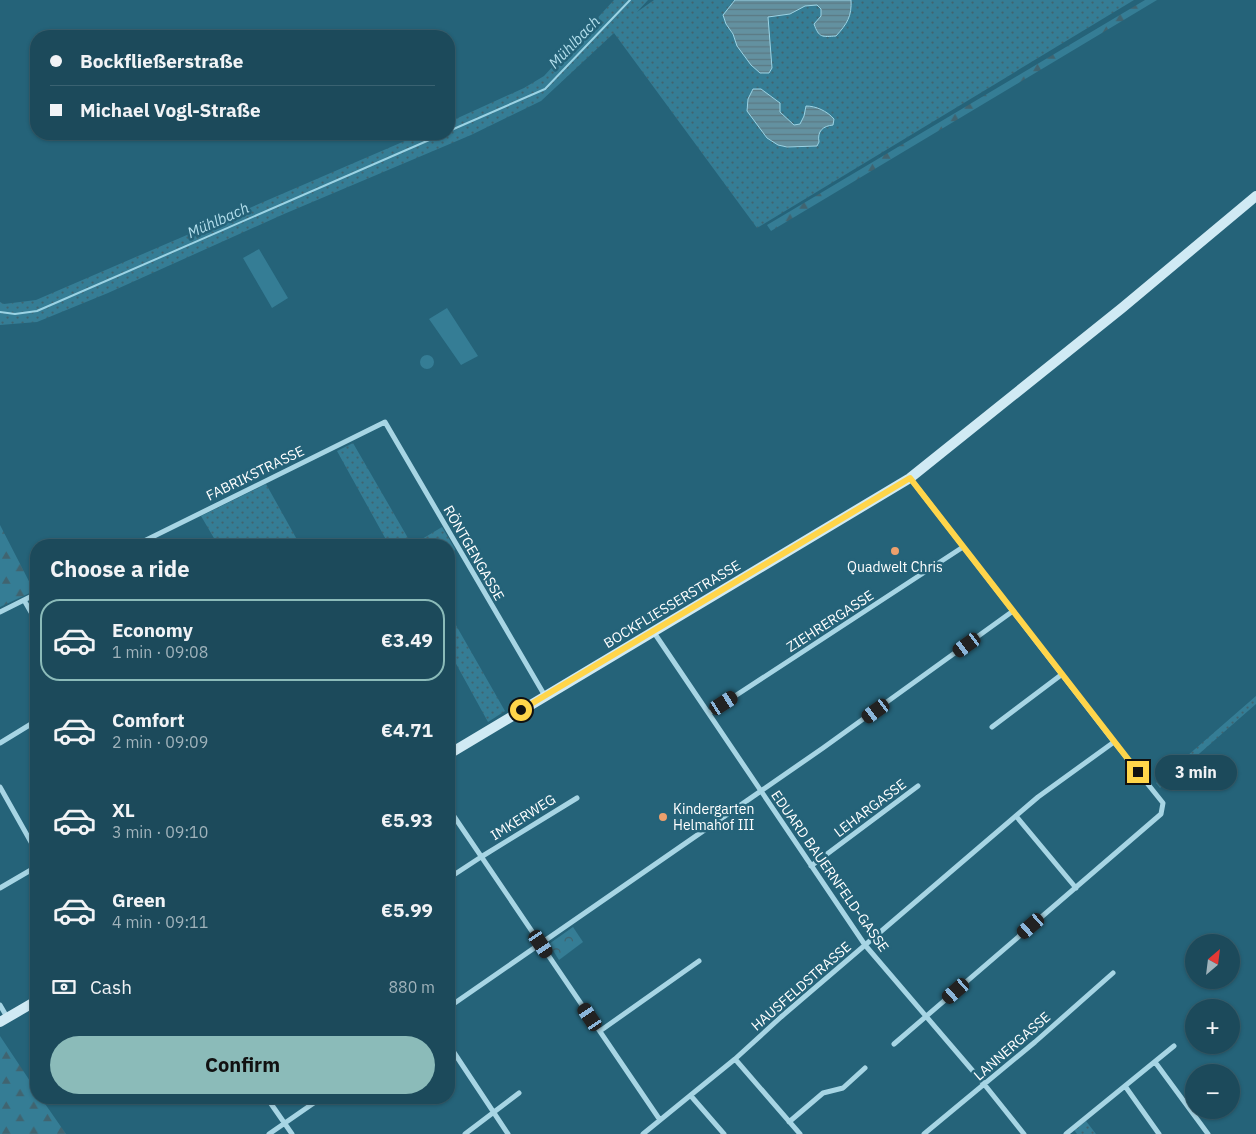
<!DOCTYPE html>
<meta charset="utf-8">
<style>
:root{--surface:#1c4a5b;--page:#255161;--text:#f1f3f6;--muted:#a0b3bb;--line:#3a6271;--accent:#8bbbb9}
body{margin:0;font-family:"IBM Plex Sans",sans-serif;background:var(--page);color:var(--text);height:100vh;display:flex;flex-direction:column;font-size:19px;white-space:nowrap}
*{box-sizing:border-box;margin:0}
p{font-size:16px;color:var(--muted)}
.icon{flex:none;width:28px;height:28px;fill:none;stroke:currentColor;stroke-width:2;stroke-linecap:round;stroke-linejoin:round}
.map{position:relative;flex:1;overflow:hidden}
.panel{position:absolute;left:30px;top:539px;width:425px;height:565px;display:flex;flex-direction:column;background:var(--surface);border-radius:20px;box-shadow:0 1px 4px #0004,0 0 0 1px var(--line)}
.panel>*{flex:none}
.banner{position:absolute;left:30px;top:30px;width:425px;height:110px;border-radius:20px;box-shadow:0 1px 4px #0004,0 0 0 1px var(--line);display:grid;align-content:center;height:110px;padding:0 20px;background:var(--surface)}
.needle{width:32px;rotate:28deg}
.controls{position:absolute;left:1185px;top:934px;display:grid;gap:10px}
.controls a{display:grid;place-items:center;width:55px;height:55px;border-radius:50%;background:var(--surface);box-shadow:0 1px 4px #0004,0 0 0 1px var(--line);font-size:25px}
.end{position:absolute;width:22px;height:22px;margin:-11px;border:6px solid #ffd54a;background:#111;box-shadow:0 0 0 2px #111}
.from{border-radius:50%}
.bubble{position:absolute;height:35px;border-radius:18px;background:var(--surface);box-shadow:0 1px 4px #0004,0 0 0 1px var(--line);font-size:16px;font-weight:800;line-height:35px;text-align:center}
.car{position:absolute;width:15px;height:30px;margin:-15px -8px;border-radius:6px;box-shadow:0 0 4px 1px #0007;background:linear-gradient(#222 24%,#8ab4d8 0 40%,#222 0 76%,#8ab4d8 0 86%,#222 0)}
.banner b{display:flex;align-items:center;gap:18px;height:48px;font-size:19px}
.banner b+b{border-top:1px solid var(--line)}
.banner i{width:12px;height:12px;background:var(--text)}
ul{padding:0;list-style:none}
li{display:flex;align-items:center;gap:15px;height:82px;margin:0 10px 8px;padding:0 10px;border:2px solid transparent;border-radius:20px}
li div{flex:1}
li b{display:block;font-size:19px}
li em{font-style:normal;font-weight:800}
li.selected{border-color:var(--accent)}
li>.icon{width:45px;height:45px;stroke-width:1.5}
h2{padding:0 20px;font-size:22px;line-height:60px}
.pay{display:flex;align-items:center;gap:12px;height:55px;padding:0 20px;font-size:19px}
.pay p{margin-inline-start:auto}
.action{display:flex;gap:10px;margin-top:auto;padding:10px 20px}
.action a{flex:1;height:58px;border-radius:30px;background:var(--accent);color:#111;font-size:20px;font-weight:800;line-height:58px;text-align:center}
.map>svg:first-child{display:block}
.grass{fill:url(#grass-dots)}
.forest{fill:url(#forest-firs)}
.park{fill:url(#park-crowns)}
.pitch{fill:#357d95}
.water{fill:url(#water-rules);stroke:#9bd3e4}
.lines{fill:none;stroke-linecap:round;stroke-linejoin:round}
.stream{stroke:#9bd3e4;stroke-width:2}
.minor{stroke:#a7d5e4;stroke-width:5}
.secondary{stroke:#d0eaf4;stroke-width:10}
.route{stroke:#ffd54a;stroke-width:6}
.poi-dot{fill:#eda06c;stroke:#256379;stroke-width:2}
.labels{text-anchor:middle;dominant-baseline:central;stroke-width:5;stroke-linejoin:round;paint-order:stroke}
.street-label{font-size:14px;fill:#fff;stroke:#256379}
.poi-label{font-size:14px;fill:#fff;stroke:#256379}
.water-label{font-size:15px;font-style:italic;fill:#b2deec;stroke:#256379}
</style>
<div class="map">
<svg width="1256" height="1134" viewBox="0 0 1256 1134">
<defs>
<pattern id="grass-dots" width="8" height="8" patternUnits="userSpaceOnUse" patternTransform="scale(1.25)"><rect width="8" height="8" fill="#357d95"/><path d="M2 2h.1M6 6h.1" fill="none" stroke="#406470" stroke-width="1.8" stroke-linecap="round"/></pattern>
<pattern id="forest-firs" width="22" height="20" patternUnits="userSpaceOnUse" patternTransform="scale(1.25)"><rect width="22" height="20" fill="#357d95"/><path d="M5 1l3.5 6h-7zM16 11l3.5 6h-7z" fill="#406470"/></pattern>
<pattern id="park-crowns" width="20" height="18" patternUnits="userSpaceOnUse" patternTransform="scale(1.25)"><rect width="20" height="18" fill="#357d95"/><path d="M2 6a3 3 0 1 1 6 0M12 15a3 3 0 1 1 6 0" fill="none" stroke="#406470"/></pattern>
<pattern id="water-rules" width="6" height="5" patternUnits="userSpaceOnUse" patternTransform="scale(1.25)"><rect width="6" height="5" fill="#6391a0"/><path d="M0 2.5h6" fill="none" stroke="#5b7983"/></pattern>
</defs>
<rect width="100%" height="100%" fill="#256379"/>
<!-- grass -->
<path class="grass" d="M 614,0 L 648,0 L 637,12 L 654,0 L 1134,0 L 757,228 L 614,33 L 541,101 L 471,135 L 284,214 L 108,293 L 37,322 L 0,325 L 0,302 L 4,304 L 36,300 L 421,134 L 449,134 L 449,122 L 524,88 L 544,76 Z
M 353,443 L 412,545 L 389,545 L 337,451 Z
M 266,484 L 300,545 L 218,545 L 201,516 Z
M 442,527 L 455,549 L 453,554 L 449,557 L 449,545 L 412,545 Z
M 449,613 L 505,711 L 488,722 L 449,651 Z
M 1256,696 L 1256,704 L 1160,788 L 1156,783 Z
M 1086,1121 L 1096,1134 L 1077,1134 L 1074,1130 Z"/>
<!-- forest -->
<path class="forest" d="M 1145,0 L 1157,0 L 771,231 L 767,225 Z
M 0,525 L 34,591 L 0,607 Z
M 0,1036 L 36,1090 L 36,1098 L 41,1098 L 66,1134 L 0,1134 Z"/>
<!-- park -->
<path class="park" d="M 573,927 L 583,942 L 559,960 L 549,944 Z"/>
<!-- pitch -->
<path class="pitch" d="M 259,249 L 288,298 L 272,308 L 243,258 Z
M 447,308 L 478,356 L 461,365 L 429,319 Z
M420 362a7 7 0 1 1 14 0a7 7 0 1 1-14 0Z"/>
<!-- water -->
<path class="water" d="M 735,0 L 851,0 C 852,16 847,24 836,36 C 822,37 819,38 814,24 L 821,16 L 821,9 L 817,5 L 805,6 L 790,14 L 768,17 L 772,68 L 769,73 L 760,73 L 751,65 L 737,46 L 733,34 L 726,24 L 723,15 Z
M 753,89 L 761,89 L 780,103 L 780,112 L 794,125 L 800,124 L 804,116 L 806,106 C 816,106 827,111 834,119 L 833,125 C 823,126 817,131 819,142 L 817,146 L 787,147 L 778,145 L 767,138 L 747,111 L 748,99 Z"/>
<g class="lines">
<!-- stream -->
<path class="stream" d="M 449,131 L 545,89 L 630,0
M 0,312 L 15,314 L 37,311 L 443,134"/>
<!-- minor -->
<path class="minor" d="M 136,545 L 385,422 L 545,696
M 24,600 L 36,621
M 0,612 L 36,594
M 653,631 L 865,945 L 984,1084 L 1024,1134
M 709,713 L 963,547
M 992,727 L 1061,675
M 0,743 L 36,721
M 0,787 L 36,851
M 449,809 L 660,1120
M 1016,816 L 1076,888
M 811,866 L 918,786
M 449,878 L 481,857 L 577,798
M 0,888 L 36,867
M 0,1005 L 7,1017
M 449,1007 L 823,748 L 1013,611
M 600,1031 L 699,961
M 894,1044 L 1161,814 L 1163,803 L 1114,742 L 910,478
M 449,1045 L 508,1134
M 735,1059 L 800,1134
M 1155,1062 L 1208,1134
M 1125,1086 L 1159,1134
M 691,1096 L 724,1134
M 267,1098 L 292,1134
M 789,1122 L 823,1093 L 843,1088 L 865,1068
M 269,1134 L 321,1098
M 465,1134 L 519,1093
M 643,1134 L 735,1059 L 781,1017 L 1038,797 L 1114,742
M 924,1134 L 1035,1042 L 1113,973
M 1066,1134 L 1174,1046"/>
<!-- secondary -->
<path class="secondary" d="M 449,754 L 910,478 L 1122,308 L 1256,196
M 0,1022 L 36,1001"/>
</g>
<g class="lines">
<!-- route -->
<path class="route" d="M 521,710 L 910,478 L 1138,772"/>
</g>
<!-- markers -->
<g class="poi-dot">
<circle cx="895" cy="551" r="5"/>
<circle cx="663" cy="817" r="5"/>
</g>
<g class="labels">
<!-- street labels -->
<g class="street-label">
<text transform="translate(255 473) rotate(-26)">FABRIKSTRASSE</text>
<text transform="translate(474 553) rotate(60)">RÖNTGENGASSE</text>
<text transform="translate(672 604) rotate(-31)">BOCKFLIESSERSTRASSE</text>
<text transform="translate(830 621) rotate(-33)">ZIEHRERGASSE</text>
<text transform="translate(870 808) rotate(-37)">LEHARGASSE</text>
<text transform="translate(523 817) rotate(-32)">IMKERWEG</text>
<text transform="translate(830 871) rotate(55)">EDUARD BAUERNFELD-GASSE</text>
<text transform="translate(801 986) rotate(-41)">HAUSFELDSTRASSE</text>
<text transform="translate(1012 1046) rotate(-41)">LANNERGASSE</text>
</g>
<!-- poi labels -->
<g class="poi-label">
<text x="895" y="567">Quadwelt Chris</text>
<text x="673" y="809" text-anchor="start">Kindergarten<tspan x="673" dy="16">Helmahof III</tspan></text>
</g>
<!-- water labels -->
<g class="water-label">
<text transform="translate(574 42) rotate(-46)">Mühlbach</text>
<text transform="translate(218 220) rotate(-24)">Mühlbach</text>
</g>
</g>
</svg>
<div class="controls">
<a><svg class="needle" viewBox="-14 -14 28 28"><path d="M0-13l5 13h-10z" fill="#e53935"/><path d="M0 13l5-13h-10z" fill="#a0b3bb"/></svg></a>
<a>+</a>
<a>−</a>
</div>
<i class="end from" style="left:521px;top:710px"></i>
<i class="end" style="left:1138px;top:772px"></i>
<div class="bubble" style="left:1155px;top:755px;width:82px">3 min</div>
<i class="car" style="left:967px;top:645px;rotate:234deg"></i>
<i class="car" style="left:724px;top:703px;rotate:57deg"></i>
<i class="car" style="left:876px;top:711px;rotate:234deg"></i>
<i class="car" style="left:1031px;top:926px;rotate:229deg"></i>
<i class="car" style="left:541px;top:944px;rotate:146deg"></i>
<i class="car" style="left:956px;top:991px;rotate:229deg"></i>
<i class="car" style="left:590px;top:1017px;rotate:326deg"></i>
<div class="banner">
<b><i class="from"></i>Bockfließerstraße</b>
<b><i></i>Michael Vogl-Straße</b>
</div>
<section class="panel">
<h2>Choose a ride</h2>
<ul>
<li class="selected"><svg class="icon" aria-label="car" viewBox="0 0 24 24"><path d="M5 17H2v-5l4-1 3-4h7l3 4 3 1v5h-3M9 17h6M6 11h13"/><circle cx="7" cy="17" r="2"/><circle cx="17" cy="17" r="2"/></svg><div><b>Economy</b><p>1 min · 09:08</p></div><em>€3.49</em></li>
<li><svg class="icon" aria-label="car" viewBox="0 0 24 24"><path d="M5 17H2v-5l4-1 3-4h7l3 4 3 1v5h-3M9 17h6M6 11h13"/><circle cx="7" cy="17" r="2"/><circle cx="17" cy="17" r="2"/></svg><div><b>Comfort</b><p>2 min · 09:09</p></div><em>€4.71</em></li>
<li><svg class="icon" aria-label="car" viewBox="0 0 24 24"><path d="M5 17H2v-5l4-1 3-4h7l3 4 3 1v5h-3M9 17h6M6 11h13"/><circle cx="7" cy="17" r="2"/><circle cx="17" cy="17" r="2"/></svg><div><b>XL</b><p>3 min · 09:10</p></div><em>€5.93</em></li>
<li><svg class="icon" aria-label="car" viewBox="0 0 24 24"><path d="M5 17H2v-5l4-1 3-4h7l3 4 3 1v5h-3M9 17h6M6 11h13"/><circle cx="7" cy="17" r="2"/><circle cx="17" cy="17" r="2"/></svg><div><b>Green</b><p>4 min · 09:11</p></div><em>€5.99</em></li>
</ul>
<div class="pay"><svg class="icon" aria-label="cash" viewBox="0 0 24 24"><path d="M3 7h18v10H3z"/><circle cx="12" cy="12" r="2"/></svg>Cash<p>880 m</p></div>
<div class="action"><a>Confirm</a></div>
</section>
</div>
